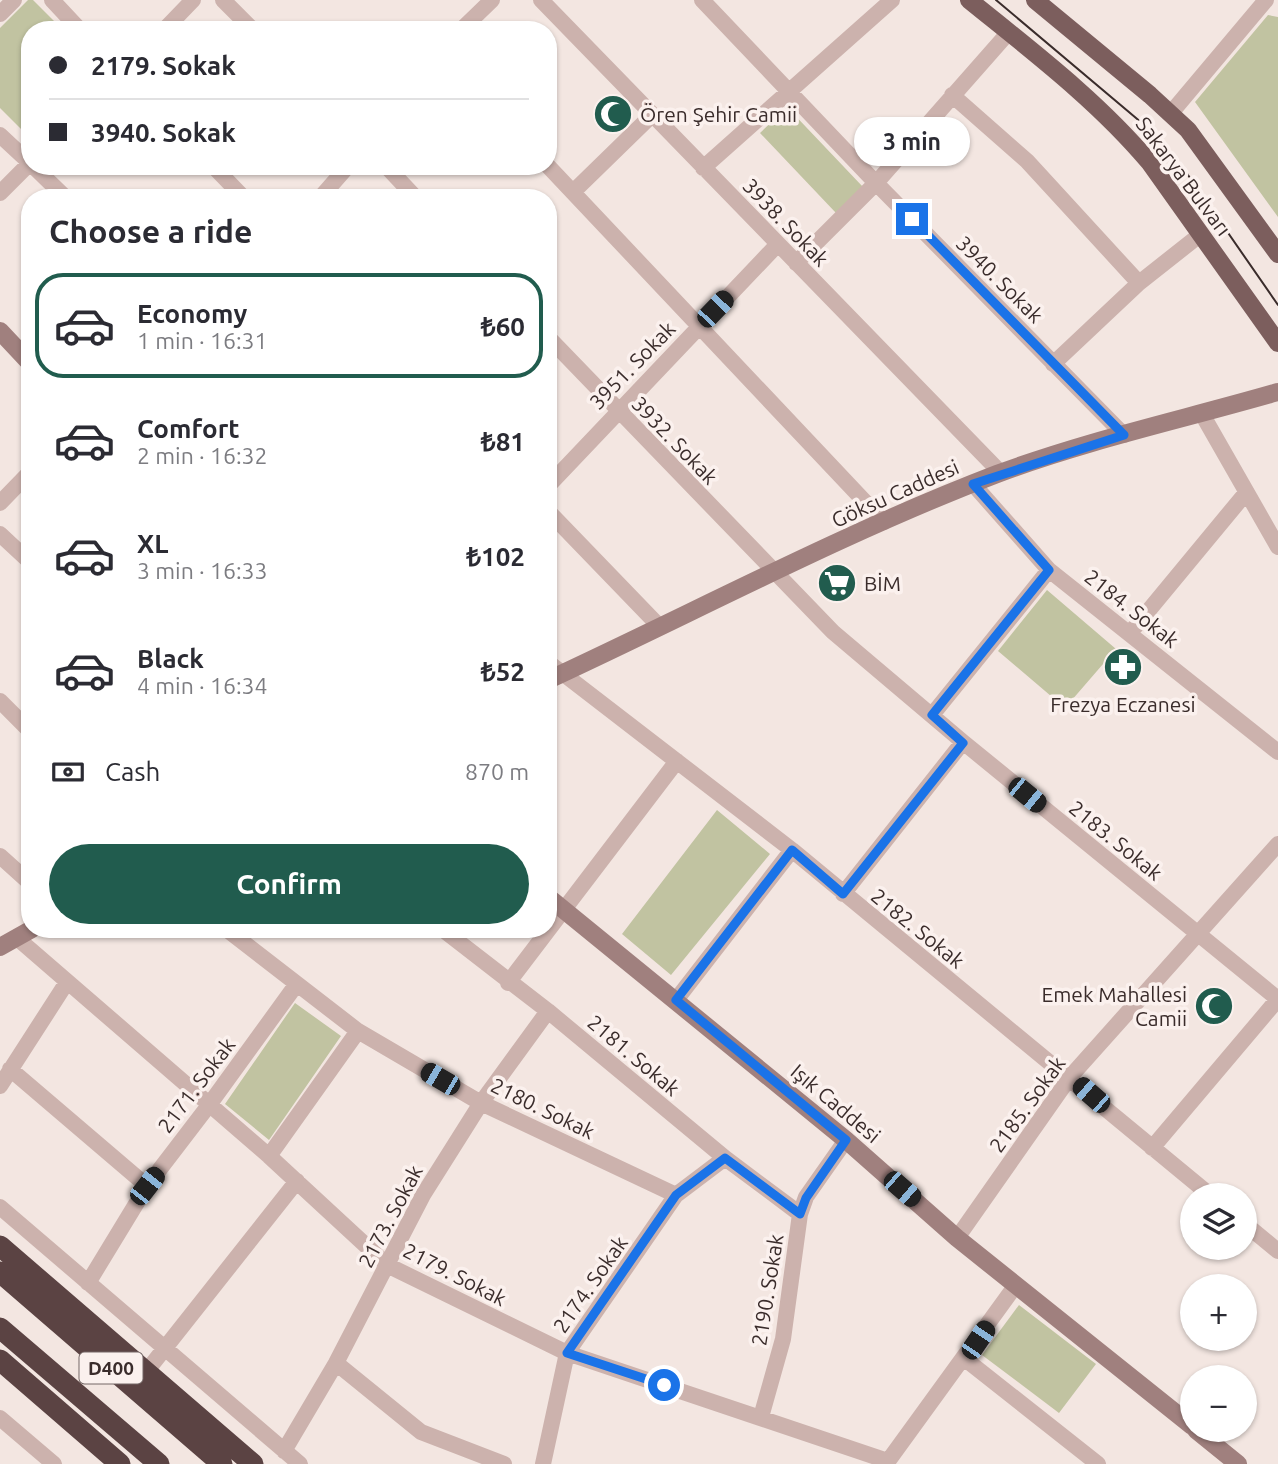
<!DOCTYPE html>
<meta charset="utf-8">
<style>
:root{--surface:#fff;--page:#f7f7f7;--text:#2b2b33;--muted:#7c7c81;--line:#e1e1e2;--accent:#215c4e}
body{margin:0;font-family:Ubuntu,sans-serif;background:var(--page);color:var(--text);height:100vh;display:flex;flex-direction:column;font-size:26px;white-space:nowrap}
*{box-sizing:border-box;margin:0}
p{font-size:23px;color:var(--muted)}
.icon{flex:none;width:38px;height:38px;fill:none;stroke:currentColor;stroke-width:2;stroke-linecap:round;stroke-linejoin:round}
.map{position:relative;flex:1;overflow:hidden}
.side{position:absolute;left:21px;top:189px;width:536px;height:749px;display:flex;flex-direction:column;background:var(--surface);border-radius:28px;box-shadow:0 2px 5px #0004}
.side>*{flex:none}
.guide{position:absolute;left:21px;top:21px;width:536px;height:154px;border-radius:28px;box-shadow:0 2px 5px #0004;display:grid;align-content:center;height:154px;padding:0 28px;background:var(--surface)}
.controls{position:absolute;left:1180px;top:1183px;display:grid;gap:14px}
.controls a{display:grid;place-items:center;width:77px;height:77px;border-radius:50%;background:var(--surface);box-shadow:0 2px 5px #0004;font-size:35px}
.end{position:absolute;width:32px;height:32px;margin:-16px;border:9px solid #1a73e8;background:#fff;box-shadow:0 0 0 4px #fff}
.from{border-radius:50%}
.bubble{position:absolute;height:49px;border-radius:24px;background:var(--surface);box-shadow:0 2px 5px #0004;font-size:23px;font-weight:600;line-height:49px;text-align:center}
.car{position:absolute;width:21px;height:42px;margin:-21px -10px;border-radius:9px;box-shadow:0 0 5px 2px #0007;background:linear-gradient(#222 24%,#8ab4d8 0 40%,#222 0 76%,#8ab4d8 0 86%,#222 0)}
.guide b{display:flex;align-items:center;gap:24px;height:66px;font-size:26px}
.guide b+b{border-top:2px solid var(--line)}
.guide i{width:18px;height:18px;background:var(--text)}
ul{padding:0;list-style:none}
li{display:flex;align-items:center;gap:21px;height:105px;margin:0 14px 10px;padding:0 14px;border:4px solid transparent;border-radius:28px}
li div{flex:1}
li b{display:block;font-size:26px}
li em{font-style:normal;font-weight:600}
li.on{border-color:var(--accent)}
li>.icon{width:63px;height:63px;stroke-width:1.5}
h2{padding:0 28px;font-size:32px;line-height:84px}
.pay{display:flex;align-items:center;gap:18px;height:77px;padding:0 28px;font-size:26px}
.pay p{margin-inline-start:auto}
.cta{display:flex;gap:14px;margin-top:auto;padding:14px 28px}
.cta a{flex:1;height:80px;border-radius:42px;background:var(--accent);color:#fff;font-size:28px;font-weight:600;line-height:80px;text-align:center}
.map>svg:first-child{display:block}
.green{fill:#c1c3a1}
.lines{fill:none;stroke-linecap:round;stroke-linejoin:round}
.street{stroke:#ccb2ad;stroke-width:16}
.secondary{stroke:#a0807e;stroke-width:18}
.primary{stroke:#7c5e5d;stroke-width:18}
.highway{stroke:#5b4343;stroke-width:21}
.tram{stroke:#3a2c2b;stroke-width:2}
.route{stroke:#1a73e8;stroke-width:9}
.labels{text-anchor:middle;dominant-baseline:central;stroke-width:7;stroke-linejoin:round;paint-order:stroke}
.shield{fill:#fbf1ee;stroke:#746766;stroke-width:2}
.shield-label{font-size:19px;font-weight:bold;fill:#3a2c2b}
.poi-label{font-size:21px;fill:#3a2c2b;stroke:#fbf1ee;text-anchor:start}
.street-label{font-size:21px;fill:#3a2c2b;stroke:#fbf1ee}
</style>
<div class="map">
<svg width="1278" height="1464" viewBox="0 0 1278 1464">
<rect width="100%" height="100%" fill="#f3e6e1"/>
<!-- green -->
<path class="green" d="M 28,0 L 33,0 L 63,30 L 30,30 L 30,138 L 0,108 L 0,28 Z
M 1268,15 L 1278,17 L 1278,217 L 1195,102 Z
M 787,107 L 863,187 L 836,213 L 760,133 Z
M 1047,590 L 1116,649 L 1065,708 L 998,651 Z
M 717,810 L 770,854 L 671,975 L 622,934 Z
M 295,1003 L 341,1036 L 269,1140 L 225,1104 Z
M 1019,1305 L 1096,1364 L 1059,1413 L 982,1355 Z"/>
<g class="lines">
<!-- street -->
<path class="street" d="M 52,0 L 80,30
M 223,0 L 253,30
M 541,0 L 1001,473
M 702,0 L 876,183 L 1124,435
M 0,14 L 14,0
M 164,30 L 193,0
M 461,30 L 492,0
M 952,95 L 1027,161 L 1139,283
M 1171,113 L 1266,0
M 0,135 L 30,163 L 0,193
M 33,166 L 66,198
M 213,166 L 244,198
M 386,166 L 416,198
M 548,166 L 884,522
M 703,168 L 892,0
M 573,192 L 652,115
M 320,198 L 348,166
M 796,263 L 876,183 L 1009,32
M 548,337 L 833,632 L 963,742 L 1278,999
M 1053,364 L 1139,283 L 1201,234
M 1202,414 L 1278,547
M 973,484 L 1049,570 L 1278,752
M 548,486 L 778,244
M 0,503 L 30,472
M 548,511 L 660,627
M 0,534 L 30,562
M 1130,633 L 1245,494
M 548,662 L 792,850 L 1210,1195
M 0,701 L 30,731
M 932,715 L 1049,570
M 0,856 L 30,883
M 843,894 L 963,742
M 226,929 L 358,1031 L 481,1103 L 676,1195
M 442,929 L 548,1011 L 725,1158 L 800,1214
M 17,938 L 269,1156 L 387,1265 L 567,1353 L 888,1461
M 508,983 L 677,761
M 676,1000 L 792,850
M 10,1069 L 147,1186
M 0,1086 L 67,982
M 1152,1148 L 1278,999
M 269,1156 L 358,1031
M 0,1207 L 300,1464
M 1244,1223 L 1278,1251
M 957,1238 L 1070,1077 L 1278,844
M 88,1283 L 147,1186 L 209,1105 L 296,985
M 965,1359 L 1098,1464
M 336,1363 L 421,1432 L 504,1464
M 146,1372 L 297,1181
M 761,1417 L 783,1339 L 800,1214 L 806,1197 L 846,1140
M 0,1418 L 54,1464
M 284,1451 L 336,1363 L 423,1195 L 481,1103 L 548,1011
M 543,1464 L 567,1353 L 676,1195 L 725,1158
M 886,1464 L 1016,1285"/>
<!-- secondary -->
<path class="secondary" d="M 0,331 L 30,363
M 548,680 C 697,611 843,533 997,474 C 1088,440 1185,419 1278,392
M 548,897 L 846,1140 L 957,1238 L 1192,1426
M 0,947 L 32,929
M 1196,1430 L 1238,1464"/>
<!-- primary -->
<path class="primary" d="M 969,0 C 1032,51 1098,101 1150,163 L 1278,343
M 1035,0 L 1150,95 L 1188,130 L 1278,254"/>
<!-- highway -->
<path class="highway" d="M 0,1246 L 253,1464
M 0,1272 L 222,1464
M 0,1328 L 159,1464
M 0,1360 L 120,1464"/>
<!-- tram -->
<path class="tram" d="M 996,0 L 1155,134 L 1188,175 L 1278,305"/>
</g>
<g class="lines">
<!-- route -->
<path class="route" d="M 664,1385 L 567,1353 L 676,1195 L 725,1158 L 800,1214 L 806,1198 L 846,1140 L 676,1000 L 792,850 L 843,894 L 963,743 L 932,715 L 1049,570 L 973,484 L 1124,435 L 912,219"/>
</g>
<!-- icons -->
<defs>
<g id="mosque-disc" transform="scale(2.0125)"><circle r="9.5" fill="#215c4e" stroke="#fbf1ee"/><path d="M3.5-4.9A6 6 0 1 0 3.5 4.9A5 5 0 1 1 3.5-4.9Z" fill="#fff"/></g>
<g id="supermarket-disc" transform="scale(2.0125)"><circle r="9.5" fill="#215c4e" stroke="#fbf1ee"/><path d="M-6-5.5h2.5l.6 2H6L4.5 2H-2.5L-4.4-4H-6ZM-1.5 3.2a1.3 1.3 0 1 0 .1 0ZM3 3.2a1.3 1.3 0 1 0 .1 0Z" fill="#fff"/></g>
<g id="pharmacy-disc" transform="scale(2.0125)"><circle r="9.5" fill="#215c4e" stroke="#fbf1ee"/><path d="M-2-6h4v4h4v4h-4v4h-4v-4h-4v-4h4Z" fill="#fff"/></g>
</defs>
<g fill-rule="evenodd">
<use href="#mosque-disc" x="613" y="114"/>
<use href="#supermarket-disc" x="837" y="583"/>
<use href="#pharmacy-disc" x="1123" y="667"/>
<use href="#mosque-disc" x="1214" y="1006"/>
</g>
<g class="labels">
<!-- shield labels -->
<rect class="shield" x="79.5" y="1352.5" width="63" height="31" rx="5"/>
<g class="shield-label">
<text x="111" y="1368">D400</text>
</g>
<!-- poi labels -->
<g class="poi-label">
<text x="640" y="114">Ören Şehir Camii</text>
<text x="864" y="583">BİM</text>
<text x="1123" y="704" text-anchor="middle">Frezya Eczanesi</text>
<text x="1187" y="994" text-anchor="end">Emek Mahallesi<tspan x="1187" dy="24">Camii</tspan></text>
</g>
<!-- street labels -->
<g class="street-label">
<text transform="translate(1184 176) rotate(53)">Sakarya Bulvarı</text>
<text transform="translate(786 222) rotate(46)">3938. Sokak</text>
<text transform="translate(1000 279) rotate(45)">3940. Sokak</text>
<text transform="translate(632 365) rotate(-46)">3951. Sokak</text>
<text transform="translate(675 440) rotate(46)">3932. Sokak</text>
<text transform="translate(895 493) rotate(-24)">Göksu Caddesi</text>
<text transform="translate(1132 608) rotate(38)">2184. Sokak</text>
<text transform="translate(1116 840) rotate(39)">2183. Sokak</text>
<text transform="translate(918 928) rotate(39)">2182. Sokak</text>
<text transform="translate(634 1055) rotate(40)">2181. Sokak</text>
<text transform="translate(196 1085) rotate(-53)">2171. Sokak</text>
<text transform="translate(836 1103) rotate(40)">Işık Caddesi</text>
<text transform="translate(1027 1104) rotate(-54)">2185. Sokak</text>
<text transform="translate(543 1108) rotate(26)">2180. Sokak</text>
<text transform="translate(390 1216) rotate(-62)">2173. Sokak</text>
<text transform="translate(455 1274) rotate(27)">2179. Sokak</text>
<text transform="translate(590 1284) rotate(-55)">2174. Sokak</text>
<text transform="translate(767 1290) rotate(-81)">2190. Sokak</text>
</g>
</g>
</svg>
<div class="controls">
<a><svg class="icon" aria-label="layers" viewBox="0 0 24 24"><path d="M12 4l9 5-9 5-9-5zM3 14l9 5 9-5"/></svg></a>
<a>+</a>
<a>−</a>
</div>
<i class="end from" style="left:664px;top:1385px"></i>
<i class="end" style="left:912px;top:219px"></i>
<div class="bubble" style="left:854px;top:117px;width:116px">3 min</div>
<i class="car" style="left:715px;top:309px;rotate:44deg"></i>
<i class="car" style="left:1027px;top:795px;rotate:129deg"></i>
<i class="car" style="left:440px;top:1079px;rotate:300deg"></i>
<i class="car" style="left:1091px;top:1095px;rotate:311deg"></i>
<i class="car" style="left:147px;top:1186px;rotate:38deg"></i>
<i class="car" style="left:902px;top:1189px;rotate:131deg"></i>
<i class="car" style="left:978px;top:1340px;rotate:34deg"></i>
<div class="guide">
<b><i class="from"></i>2179. Sokak</b>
<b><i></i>3940. Sokak</b>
</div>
<section class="side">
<h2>Choose a ride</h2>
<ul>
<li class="on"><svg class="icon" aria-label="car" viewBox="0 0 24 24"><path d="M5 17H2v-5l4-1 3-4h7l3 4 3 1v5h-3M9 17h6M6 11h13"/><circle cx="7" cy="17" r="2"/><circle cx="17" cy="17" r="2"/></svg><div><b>Economy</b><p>1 min · 16:31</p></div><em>₺60</em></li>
<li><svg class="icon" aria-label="car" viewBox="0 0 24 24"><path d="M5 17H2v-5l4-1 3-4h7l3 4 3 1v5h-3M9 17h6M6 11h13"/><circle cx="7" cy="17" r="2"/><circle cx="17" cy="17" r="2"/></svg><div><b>Comfort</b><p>2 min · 16:32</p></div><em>₺81</em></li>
<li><svg class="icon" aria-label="car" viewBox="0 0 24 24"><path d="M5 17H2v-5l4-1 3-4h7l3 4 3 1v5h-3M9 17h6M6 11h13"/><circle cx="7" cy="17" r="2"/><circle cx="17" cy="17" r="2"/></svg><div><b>XL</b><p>3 min · 16:33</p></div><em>₺102</em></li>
<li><svg class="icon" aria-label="car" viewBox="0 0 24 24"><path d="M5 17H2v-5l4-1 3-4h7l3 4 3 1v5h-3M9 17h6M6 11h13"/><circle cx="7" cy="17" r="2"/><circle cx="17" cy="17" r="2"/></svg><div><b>Black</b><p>4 min · 16:34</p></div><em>₺52</em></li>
</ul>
<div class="pay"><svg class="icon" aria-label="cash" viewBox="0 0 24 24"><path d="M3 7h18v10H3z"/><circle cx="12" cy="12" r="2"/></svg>Cash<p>870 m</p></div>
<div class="cta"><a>Confirm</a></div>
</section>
</div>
